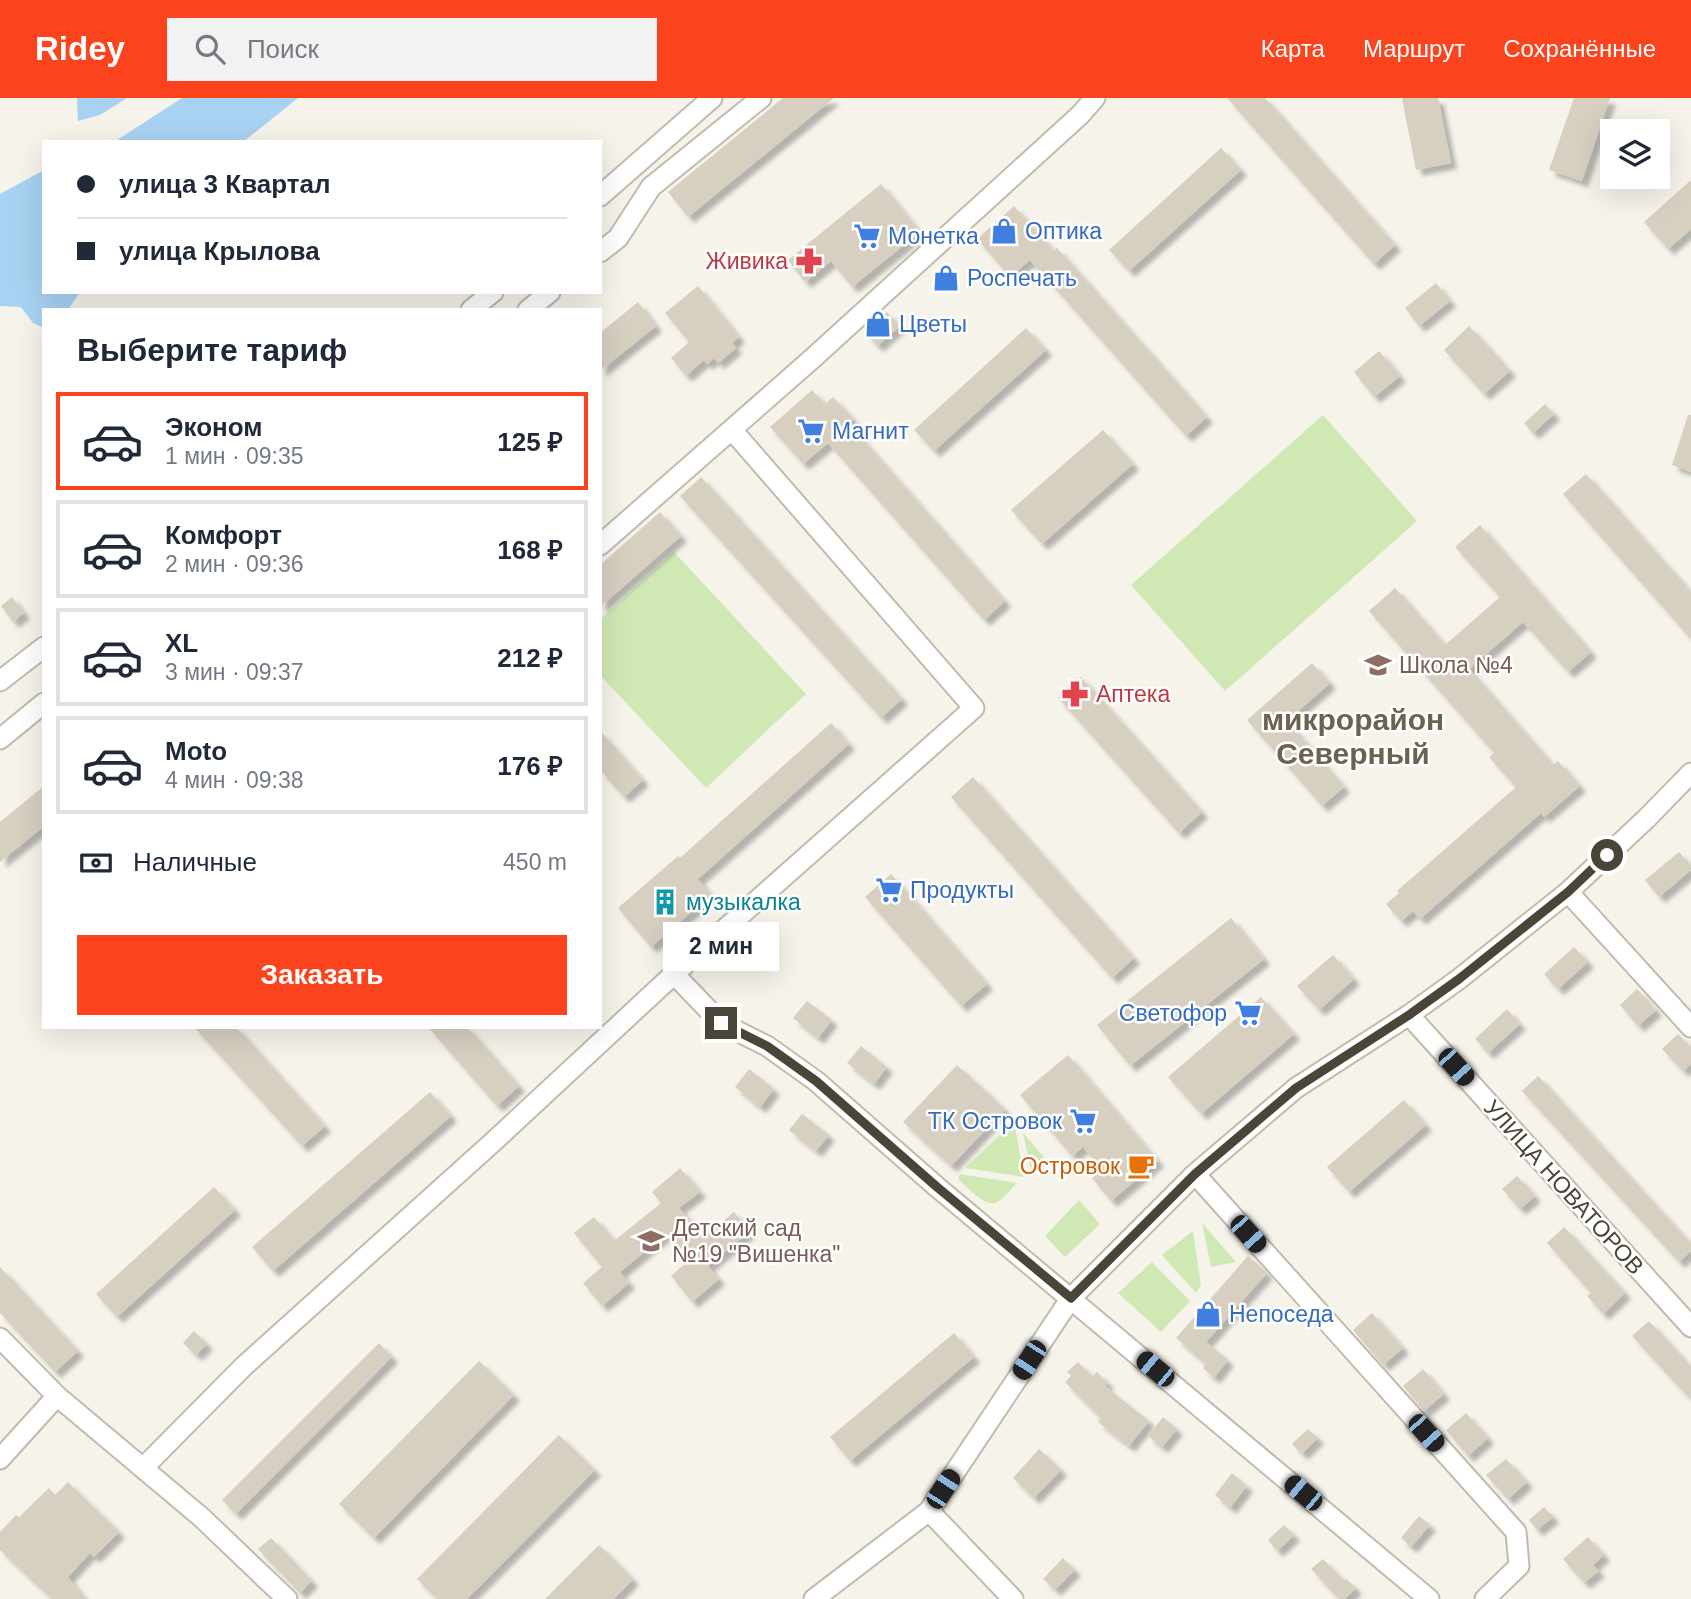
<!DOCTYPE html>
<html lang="ru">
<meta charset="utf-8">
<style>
:root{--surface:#fff;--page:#f2f2f3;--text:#1f2937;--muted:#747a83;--line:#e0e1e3;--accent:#fb441d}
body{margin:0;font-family:Helvetica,sans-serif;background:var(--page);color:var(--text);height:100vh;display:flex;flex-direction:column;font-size:26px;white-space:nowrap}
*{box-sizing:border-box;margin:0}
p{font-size:23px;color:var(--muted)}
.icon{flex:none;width:38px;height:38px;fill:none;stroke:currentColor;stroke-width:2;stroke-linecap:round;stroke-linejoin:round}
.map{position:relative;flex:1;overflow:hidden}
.side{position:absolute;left:42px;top:210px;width:560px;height:721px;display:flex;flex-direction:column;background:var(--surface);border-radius:0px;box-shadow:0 7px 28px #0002}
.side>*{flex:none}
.hud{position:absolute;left:42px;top:42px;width:560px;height:154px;border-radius:0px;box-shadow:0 7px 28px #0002;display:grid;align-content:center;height:154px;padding:0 35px;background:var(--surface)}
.tools{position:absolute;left:1600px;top:21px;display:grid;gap:14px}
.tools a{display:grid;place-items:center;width:70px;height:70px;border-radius:0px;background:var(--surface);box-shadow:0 7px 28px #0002;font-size:35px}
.end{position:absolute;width:32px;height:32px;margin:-16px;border:9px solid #4a4439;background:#fff;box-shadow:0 0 0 4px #fff}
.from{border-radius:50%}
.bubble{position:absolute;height:49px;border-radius:0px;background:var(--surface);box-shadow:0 7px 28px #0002;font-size:23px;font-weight:700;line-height:49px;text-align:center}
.car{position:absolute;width:21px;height:42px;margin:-21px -10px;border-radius:9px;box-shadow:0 0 5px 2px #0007;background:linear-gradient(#222 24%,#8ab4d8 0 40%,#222 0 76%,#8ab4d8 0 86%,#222 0)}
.hud b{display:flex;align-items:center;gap:24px;height:66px;font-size:26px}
.hud b+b{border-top:2px solid var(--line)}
.hud i{width:18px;height:18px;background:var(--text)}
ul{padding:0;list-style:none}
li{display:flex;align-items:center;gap:21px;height:98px;margin:0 14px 10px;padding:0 21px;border:4px solid var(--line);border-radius:0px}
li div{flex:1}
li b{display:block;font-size:26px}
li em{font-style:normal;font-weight:700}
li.selected{border-color:var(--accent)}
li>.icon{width:63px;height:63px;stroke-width:1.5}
h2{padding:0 35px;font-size:32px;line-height:84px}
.pay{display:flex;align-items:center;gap:18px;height:77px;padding:0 35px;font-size:26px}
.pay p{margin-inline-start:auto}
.button{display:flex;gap:14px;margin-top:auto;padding:14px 35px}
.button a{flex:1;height:80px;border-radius:0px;background:var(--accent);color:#fff;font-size:28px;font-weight:700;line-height:80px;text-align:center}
header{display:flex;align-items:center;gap:42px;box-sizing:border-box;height:98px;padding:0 35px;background:var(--accent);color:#fff}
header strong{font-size:33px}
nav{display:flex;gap:38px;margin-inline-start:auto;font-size:24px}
.search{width:490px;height:63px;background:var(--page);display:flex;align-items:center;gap:18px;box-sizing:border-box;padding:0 24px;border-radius:0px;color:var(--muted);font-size:26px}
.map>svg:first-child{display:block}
.green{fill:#d0e9b4}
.water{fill:#a8d2f1}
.building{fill:#d7cfc0;filter:url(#shadow)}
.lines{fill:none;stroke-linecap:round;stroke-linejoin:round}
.minor-casing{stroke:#c1bbad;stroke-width:23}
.minor{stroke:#fff;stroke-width:19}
.route{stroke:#4a4439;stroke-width:9}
.labels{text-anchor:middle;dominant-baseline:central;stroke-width:5;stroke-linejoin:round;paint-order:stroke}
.shop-label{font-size:23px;fill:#366cbe;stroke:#fff;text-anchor:start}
.health-label{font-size:23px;fill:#be3a42;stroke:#fff;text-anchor:end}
.education-label{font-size:23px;fill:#785e54;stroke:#fff;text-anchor:start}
.culture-label{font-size:23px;fill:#0d838f;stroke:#fff;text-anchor:start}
.food-label{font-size:23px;fill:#c56008;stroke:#fff;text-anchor:end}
.street-label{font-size:23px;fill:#4a4439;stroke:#fff}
.district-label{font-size:30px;font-weight:bold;fill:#6d6250;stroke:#fff}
</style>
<header>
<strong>Ridey</strong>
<div class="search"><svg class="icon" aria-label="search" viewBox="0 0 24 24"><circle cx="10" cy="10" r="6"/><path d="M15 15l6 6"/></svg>Поиск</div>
<nav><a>Карта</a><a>Маршрут</a><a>Сохранённые</a></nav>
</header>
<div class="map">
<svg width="1691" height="1501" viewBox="0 0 1691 1501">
<defs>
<filter id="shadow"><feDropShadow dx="6" dy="6" stdDeviation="2" flood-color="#0004"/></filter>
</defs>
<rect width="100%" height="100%" fill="#f6f3eb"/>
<!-- green -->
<path class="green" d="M 1323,317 L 1417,423 L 1225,593 L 1131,487 Z
M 674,454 L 806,596 L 706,690 L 600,577 L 600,522 Z
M 1014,1023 L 1024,1079 L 965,1070 Z
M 1023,1035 L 1044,1059 L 1031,1072 Z
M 960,1076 L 1017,1085 C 1011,1091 1003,1102 995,1105 C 985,1109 965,1087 958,1081 Z
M 1079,1102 L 1100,1126 L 1065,1159 L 1045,1138 Z
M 1202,1125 L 1236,1164 L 1211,1169 Z
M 1193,1133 L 1201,1187 L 1196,1195 L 1162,1157 Z
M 1152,1164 L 1190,1203 L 1161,1234 L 1118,1195 Z"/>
<!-- water -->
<path class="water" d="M 77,0 L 127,0 L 100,17 L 78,23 Z
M 182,0 L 298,0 L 243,44 L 114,44 Z
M 44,72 L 44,194 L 80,194 L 68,212 L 44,212 L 44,228 L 42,229 L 33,225 L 21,209 L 0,208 L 0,96 Z"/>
<!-- building -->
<path class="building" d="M 783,0 L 834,0 L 688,119 L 668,94 Z
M 1227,0 L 1265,0 L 1395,147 L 1374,166 Z
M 1402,0 L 1438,0 L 1451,65 L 1416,72 Z
M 1574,0 L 1610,0 L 1582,83 L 1549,72 Z
M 1221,50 L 1241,72 L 1129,173 L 1109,152 Z
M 1691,82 L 1691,131 L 1668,151 L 1644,124 Z
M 881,86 L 920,134 L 852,189 L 831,163 L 805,184 L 788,162 Z
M 1014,108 L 1054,153 L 1057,150 L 1207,319 L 1186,338 L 1030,162 L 1010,179 L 977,141 Z
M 1436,185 L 1450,203 L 1419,228 L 1405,210 Z
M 698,188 L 739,239 L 732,245 L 736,250 L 718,265 L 714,260 L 707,266 L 704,262 L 686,278 L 671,260 L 689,244 L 665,215 Z
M 638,204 L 656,228 L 600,273 L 600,235 Z
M 887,214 L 900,228 L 877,248 L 865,234 Z
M 1469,228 L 1510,273 L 1484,296 L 1444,252 Z
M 1026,230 L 1046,252 L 934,353 L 914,332 Z
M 1379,253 L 1400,278 L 1374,299 L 1354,274 Z
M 812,292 L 825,306 L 833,299 L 853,321 L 848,325 L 1005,503 L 984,522 L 828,345 L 803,366 L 770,329 Z
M 1545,306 L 1554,316 L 1533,335 L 1524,325 Z
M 1688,317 L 1691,317 L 1691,374 L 1672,367 Z
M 1103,332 L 1133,366 L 1042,446 L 1011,412 Z
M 1586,376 L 1691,494 L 1691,541 L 1563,396 Z
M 701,379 L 902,601 L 881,620 L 680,398 Z
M 660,414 L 681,438 L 600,509 L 600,467 Z
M 1480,427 L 1591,554 L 1568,574 L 1523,524 L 1469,571 L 1553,667 L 1558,663 L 1580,688 L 1544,719 L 1541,715 L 1420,821 L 1413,813 L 1401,823 L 1386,806 L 1399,795 L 1397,793 L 1516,689 L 1489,659 L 1494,655 L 1369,513 L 1395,490 L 1445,547 L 1500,499 L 1455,449 Z
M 12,499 L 24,515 L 13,524 L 1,508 Z
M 1312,565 L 1330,585 L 1287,623 L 1344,689 L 1322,708 L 1247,622 Z
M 1081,579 L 1202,714 L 1179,735 L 1058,600 Z
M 831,625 L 849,646 L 698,781 L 711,797 L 651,849 L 618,810 L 678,758 L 680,760 Z
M 600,633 L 643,682 L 624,699 L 600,672 Z
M 973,679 L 1134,860 L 1112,880 L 951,699 Z
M 44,688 L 44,728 L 0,764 L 0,724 Z
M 1679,754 L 1691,768 L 1691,772 L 1659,799 L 1645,782 Z
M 891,776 L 987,886 L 961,908 L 865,799 Z
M 1231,820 L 1264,861 L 1130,968 L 1097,927 Z
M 1574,849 L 1588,864 L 1558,891 L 1544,876 Z
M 1333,857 L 1354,881 L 1319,912 L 1297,888 Z
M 1637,891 L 1656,912 L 1638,928 L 1620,907 Z
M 1261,899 L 1294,936 L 1201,1016 L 1168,979 Z
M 807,903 L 832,922 L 818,940 L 793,920 Z
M 1507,911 L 1520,926 L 1488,955 L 1475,941 Z
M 194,929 L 236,929 L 325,1028 L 302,1048 Z
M 428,929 L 467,929 L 519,988 L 497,1008 Z
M 1678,936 L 1691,950 L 1691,966 L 1683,973 L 1662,951 Z
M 861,948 L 887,969 L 874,986 L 847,965 Z
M 1068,957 L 1158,1063 L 1111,1103 L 1092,1080 L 1102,1071 L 1083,1049 L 1072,1058 L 1020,997 Z
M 957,967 L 1005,1011 L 951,1068 L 903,1024 Z
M 749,971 L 774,991 L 760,1009 L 735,989 Z
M 1538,978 L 1691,1146 L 1691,1153 L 1679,1164 L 1522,993 Z
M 430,994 L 451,1018 L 273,1173 L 252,1149 Z
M 1404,1002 L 1426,1027 L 1349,1094 L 1327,1069 Z
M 802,1016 L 829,1037 L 816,1053 L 789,1032 Z
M 680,1070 L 700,1094 L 679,1110 L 704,1139 L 734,1114 L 750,1133 L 708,1168 L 719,1181 L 692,1204 L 671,1178 L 689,1162 L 667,1135 L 620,1174 L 629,1185 L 602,1208 L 583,1185 L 602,1169 L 574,1135 L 594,1119 L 614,1143 L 661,1105 L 652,1094 Z
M 1517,1078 L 1535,1098 L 1520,1111 L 1502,1091 Z
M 214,1089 L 235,1112 L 117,1219 L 96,1196 Z
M 1564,1129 L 1625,1195 L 1603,1216 L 1587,1198 L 1591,1195 L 1547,1145 Z
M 1248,1158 L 1267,1175 L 1206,1244 L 1228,1262 L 1214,1280 L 1203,1270 L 1206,1266 L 1176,1240 Z
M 0,1169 L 78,1253 L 55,1274 L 0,1215 Z
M 1372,1215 L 1403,1250 L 1383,1267 L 1353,1232 Z
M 1649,1223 L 1691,1269 L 1691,1302 L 1632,1238 Z
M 194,1233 L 207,1246 L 196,1257 L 183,1245 Z
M 954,1235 L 974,1259 L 850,1363 L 830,1339 Z
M 379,1245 L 392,1259 L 236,1416 L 222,1402 Z
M 479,1263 L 514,1297 L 374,1440 L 339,1406 Z
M 1078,1264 L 1092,1279 L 1097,1274 L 1108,1285 L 1105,1288 L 1149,1323 L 1129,1348 L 1098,1324 L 1101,1320 L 1065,1284 L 1071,1278 L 1067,1274 Z
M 1423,1271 L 1444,1296 L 1424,1313 L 1403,1288 Z
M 1466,1315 L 1488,1340 L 1468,1358 L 1446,1332 Z
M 1163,1319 L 1177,1331 L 1162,1349 L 1148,1338 Z
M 1308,1331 L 1318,1340 L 1302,1356 L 1292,1346 Z
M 559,1337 L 595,1372 L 467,1501 L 437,1501 L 417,1481 Z
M 1039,1351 L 1061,1372 L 1034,1400 L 1013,1380 Z
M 1506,1361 L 1527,1384 L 1508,1401 L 1486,1377 Z
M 1232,1375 L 1247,1388 L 1230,1410 L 1215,1397 Z
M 68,1384 L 119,1434 L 94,1459 L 90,1455 L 68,1479 L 85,1501 L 52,1501 L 0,1452 L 0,1434 L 16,1417 L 19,1419 L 49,1390 L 55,1397 Z
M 1544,1409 L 1553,1419 L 1537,1432 L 1529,1422 Z
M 1419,1418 L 1430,1427 L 1411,1449 L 1401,1440 Z
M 1284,1427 L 1294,1437 L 1277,1453 L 1268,1442 Z
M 1588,1439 L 1604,1457 L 1593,1467 L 1599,1473 L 1584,1485 L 1563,1461 Z
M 271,1440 L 312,1483 L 300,1495 L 258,1451 Z
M 599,1447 L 633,1481 L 614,1501 L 545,1501 Z
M 1063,1460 L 1075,1472 L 1055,1492 L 1043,1481 Z
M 1323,1461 L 1344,1483 L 1346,1481 L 1356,1490 L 1345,1501 L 1339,1501 L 1311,1471 Z"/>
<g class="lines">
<!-- minor casing -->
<g class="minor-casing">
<path id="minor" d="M 600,98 L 712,0
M 600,154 L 618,140 L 651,89 L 761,0
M 471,212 L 493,194
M 528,212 L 550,194
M 600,447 L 813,260 L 1080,17 L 1095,0
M 0,583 L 44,549
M 0,641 L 44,605
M 1568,794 L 1691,929
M 674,876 L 721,925 L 767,948 L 816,983 L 937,1089 L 1429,1501
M 1409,917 L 1691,1229
M 1195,1076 L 1516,1434 L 1519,1468 L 1485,1501
M 0,1240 L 57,1298
M 0,1361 L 57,1298 L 201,1419 L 287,1501
M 143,1370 L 244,1268 L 493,1044 L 674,876 L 974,610 L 732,332
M 929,1413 L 1013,1501
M 814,1501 L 929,1413 L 1071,1200 L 1195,1076 L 1296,990 L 1409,917 L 1459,881 L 1568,794 L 1646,721 L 1691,675"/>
</g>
<!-- minor -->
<use href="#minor" class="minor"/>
</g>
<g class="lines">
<!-- route -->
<path class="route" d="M 721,925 L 767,948 L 816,983 L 937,1089 L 1071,1200 L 1195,1076 L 1296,990 L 1409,917 L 1459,881 L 1568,794 L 1607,757"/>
</g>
<!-- icons -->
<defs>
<g id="shop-bare" transform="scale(2.1)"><path d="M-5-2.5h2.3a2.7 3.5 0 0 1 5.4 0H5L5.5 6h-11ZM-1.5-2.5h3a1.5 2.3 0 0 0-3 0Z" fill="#3f7fe0" stroke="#fff" stroke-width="2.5" paint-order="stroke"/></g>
<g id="supermarket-bare" transform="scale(2.1)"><path d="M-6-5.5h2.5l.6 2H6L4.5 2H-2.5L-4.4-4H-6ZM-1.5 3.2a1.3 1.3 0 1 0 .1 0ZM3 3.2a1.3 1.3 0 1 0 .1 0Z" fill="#3f7fe0" stroke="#fff" stroke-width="2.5" paint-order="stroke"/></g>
<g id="pharmacy-bare" transform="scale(2.1)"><path d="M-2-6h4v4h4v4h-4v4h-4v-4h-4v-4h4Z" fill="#e0444e" stroke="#fff" stroke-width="2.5" paint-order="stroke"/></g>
<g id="school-bare" transform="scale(2.1)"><path d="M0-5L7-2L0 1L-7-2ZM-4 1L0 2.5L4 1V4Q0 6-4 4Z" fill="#8d6e63" stroke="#fff" stroke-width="2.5" paint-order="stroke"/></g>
<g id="building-bare" transform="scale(2.1)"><path d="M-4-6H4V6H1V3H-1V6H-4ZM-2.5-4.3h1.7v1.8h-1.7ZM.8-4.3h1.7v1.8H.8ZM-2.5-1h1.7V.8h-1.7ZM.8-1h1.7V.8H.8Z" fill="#0f9aa8" stroke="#fff" stroke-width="2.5" paint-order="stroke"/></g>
<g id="cafe-bare" transform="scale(2.1)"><path d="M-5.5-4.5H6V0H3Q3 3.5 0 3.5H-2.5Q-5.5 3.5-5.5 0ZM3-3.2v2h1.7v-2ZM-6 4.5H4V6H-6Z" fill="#e8710a" stroke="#fff" stroke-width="2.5" paint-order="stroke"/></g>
</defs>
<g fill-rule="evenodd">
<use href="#shop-bare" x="1004" y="133"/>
<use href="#supermarket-bare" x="867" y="138"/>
<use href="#pharmacy-bare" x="809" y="163"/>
<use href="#shop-bare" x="946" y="180"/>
<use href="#shop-bare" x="878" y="226"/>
<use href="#supermarket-bare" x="811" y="333"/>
<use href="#school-bare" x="1378" y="567"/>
<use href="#pharmacy-bare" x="1075" y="596"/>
<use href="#supermarket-bare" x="889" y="792"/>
<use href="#building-bare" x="665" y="804"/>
<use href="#supermarket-bare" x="1248" y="915"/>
<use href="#supermarket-bare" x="1083" y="1023"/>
<use href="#cafe-bare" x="1141" y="1068"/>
<use href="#school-bare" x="651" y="1143"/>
<use href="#shop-bare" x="1208" y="1216"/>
</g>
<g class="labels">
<!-- shop labels -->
<g class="shop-label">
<text x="1025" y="133">Оптика</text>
<text x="888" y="138">Монетка</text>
<text x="967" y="180">Роспечать</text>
<text x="899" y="226">Цветы</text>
<text x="832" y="333">Магнит</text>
<text x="910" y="792">Продукты</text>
<text x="1227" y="915" text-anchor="end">Светофор</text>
<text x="1062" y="1023" text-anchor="end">ТК Островок</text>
<text x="1229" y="1216">Непоседа</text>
</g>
<!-- health labels -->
<g class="health-label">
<text x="788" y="163">Живика</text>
<text x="1096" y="596" text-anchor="start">Аптека</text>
</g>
<!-- education labels -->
<g class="education-label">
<text x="1399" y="567">Школа №4</text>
<text x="672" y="1130">Детский сад<tspan x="672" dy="26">№19 "Вишенка"</tspan></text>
</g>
<!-- culture labels -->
<g class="culture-label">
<text x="686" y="804">музыкалка</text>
</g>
<!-- food labels -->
<g class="food-label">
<text x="1120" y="1068">Островок</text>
</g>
<!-- street labels -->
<g class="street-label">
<text transform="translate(1564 1089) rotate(48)">УЛИЦА НОВАТОРОВ</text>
</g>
<!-- district labels -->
<g class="district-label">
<text x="1353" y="621">микрорайон<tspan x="1353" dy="34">Северный</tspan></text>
</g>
</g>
</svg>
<div class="tools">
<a><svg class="icon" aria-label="layers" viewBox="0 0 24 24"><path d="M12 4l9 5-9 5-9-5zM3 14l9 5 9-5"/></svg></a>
</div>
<i class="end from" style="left:1607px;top:757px"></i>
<i class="end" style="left:721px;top:925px"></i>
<div class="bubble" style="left:663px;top:824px;width:116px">2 мин</div>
<i class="car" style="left:1456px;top:969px;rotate:138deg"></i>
<i class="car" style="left:1248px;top:1136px;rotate:138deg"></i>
<i class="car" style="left:1029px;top:1262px;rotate:213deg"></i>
<i class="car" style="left:1155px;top:1271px;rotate:310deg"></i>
<i class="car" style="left:1426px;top:1335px;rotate:138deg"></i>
<i class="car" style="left:943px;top:1391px;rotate:33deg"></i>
<i class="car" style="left:1303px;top:1395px;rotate:310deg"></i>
<div class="hud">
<b><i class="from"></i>улица 3 Квартал</b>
<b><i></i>улица Крылова</b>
</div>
<section class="side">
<h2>Выберите тариф</h2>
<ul>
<li class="selected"><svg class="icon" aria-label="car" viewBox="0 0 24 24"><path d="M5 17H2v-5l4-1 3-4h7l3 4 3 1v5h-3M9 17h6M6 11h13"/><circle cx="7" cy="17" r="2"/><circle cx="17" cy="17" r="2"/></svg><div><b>Эконом</b><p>1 мин · 09:35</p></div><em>125 ₽</em></li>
<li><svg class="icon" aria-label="car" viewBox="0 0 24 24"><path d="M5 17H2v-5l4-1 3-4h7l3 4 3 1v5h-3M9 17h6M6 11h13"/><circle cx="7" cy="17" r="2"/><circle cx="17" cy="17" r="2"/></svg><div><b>Комфорт</b><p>2 мин · 09:36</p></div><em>168 ₽</em></li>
<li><svg class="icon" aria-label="car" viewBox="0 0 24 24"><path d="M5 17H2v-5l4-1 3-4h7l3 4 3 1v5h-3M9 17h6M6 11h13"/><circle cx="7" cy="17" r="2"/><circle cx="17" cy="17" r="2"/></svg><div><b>XL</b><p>3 мин · 09:37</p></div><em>212 ₽</em></li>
<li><svg class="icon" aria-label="car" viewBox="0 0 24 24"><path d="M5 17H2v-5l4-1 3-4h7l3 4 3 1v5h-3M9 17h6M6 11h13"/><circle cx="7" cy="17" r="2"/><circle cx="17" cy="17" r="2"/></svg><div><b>Moto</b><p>4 мин · 09:38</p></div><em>176 ₽</em></li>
</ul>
<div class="pay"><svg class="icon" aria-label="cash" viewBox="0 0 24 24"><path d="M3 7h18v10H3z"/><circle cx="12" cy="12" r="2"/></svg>Наличные<p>450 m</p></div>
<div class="button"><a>Заказать</a></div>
</section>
</div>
